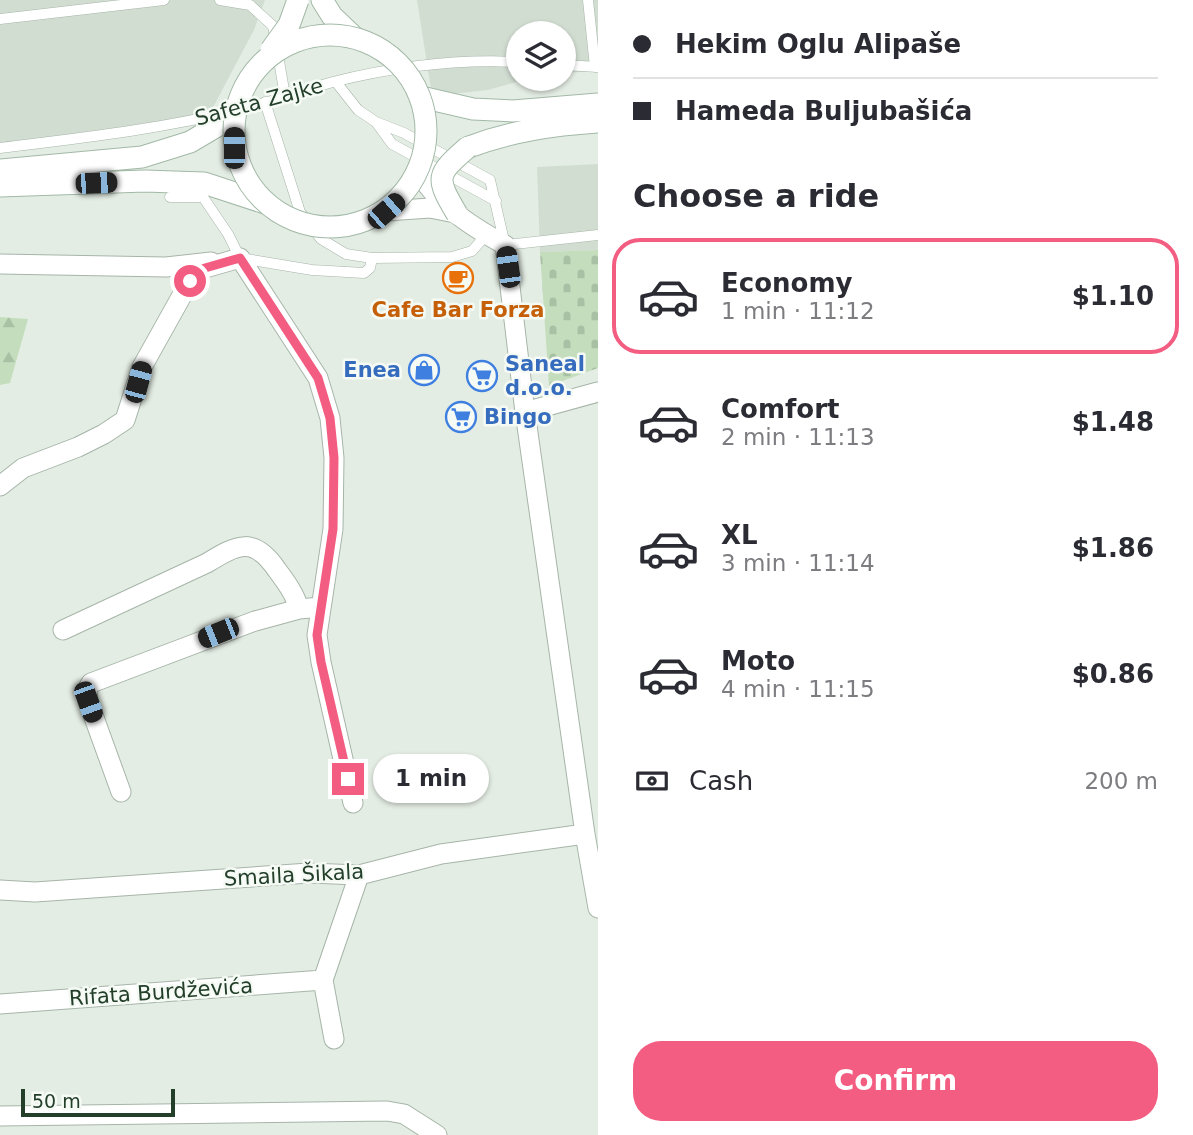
<!DOCTYPE html>
<meta charset="utf-8">
<style>
:root{--surface:#fff;--page:#f2f2f3;--text:#2b2b33;--muted:#7c7c81;--line:#e1e1e2;--accent:#f35d81}
body{margin:0;font-family:"DejaVu Sans",sans-serif;background:var(--page);color:var(--text);height:100vh;display:flex;flex-direction:column;font-size:26px;white-space:nowrap}
*{box-sizing:border-box;margin:0}
p{font-size:23px;color:var(--muted)}
.icon{flex:none;width:38px;height:38px;fill:none;stroke:currentColor;stroke-width:2;stroke-linecap:round;stroke-linejoin:round}
.map{position:relative;flex:1;overflow:hidden}
.sheet{display:flex;flex-direction:column;background:var(--surface);width:595px}
.sheet>*{flex:none}
.hud{display:grid;align-content:center;height:154px;padding:0 35px;background:var(--surface)}
.fabs{position:absolute;left:506px;top:21px;display:grid;gap:14px}
.fabs a{display:grid;place-items:center;width:70px;height:70px;border-radius:50%;background:var(--surface);box-shadow:0 2px 5px #0004;font-size:35px}
.scale{position:absolute;left:21px;bottom:18px;width:154px;box-sizing:border-box;padding-left:7px;border:4px solid #233f2a;border-top:0;font-size:19px;line-height:24px;white-space:nowrap;color:#233f2a;-webkit-text-stroke:5px #f5faf5;paint-order:stroke}
.end{position:absolute;width:32px;height:32px;margin:-16px;border:9px solid #f35d81;background:#fff;box-shadow:0 0 0 4px #fff}
.from{border-radius:50%}
.bubble{position:absolute;height:49px;border-radius:24px;background:var(--surface);box-shadow:0 2px 5px #0004;font-size:23px;font-weight:600;line-height:49px;text-align:center}
.car{position:absolute;width:21px;height:42px;margin:-21px -10px;border-radius:9px;box-shadow:0 0 5px 2px #0007;background:linear-gradient(#222 24%,#8ab4d8 0 40%,#222 0 76%,#8ab4d8 0 86%,#222 0)}
.hud b{display:flex;align-items:center;gap:24px;height:66px;font-size:26px}
.hud b+b{border-top:2px solid var(--line)}
.hud i{width:18px;height:18px;background:var(--text)}
ul{padding:0;list-style:none}
li{display:flex;align-items:center;gap:21px;height:116px;margin:0 14px 10px;padding:0 21px;border:4px solid transparent;border-radius:28px}
li div{flex:1}
li b{display:block;font-size:26px}
li em{font-style:normal;font-weight:600}
li.current{border-color:var(--accent)}
li>.icon{width:63px;height:63px;stroke-width:1.5}
h2{padding:0 35px;font-size:32px;line-height:84px}
.pay{display:flex;align-items:center;gap:18px;height:77px;padding:0 35px;font-size:26px}
.pay p{margin-inline-start:auto}
.action{display:flex;gap:14px;margin-top:auto;padding:14px 35px}
.action a{flex:1;height:80px;border-radius:28px;background:var(--accent);color:#fff;font-size:28px;font-weight:600;line-height:80px;text-align:center}
main{display:flex;flex:1;min-height:0}
.map>svg:first-child{display:block}
.built{fill:#d2ddd2}
.forest{fill:url(#forest-firs)}
.cemetery{fill:url(#cemetery-stones)}
.lines{fill:none;stroke-linecap:round;stroke-linejoin:round}
.lane-casing{stroke:#a6b5a8;stroke-width:11}
.street-casing{stroke:#a6b5a8;stroke-width:21}
.secondary-casing{stroke:#a2b9a6;stroke-width:23}
.lane{stroke:#fff;stroke-width:10}
.street{stroke:#fff;stroke-width:19}
.secondary{stroke:#fff;stroke-width:21}
.secondary-bridge-casing{stroke:#a2b9a6;stroke-width:23;stroke-linecap:butt}
.secondary-bridge{stroke:#fff;stroke-width:21}
.route{stroke:#f35d81;stroke-width:9}
.labels{text-anchor:middle;dominant-baseline:central;stroke-width:5;stroke-linejoin:round;paint-order:stroke}
.street-label{font-size:21px;fill:#233f2a;stroke:#f5faf5}
.food-label{font-size:21px;font-weight:bold;fill:#c56008;stroke:#f5faf5}
.shop-label{font-size:21px;font-weight:bold;fill:#366cbe;stroke:#f5faf5;text-anchor:start}
</style>
<main>
<div class="map">
<svg width="598" height="1135" viewBox="0 0 598 1135">
<defs>
<pattern id="forest-firs" width="22" height="20" patternUnits="userSpaceOnUse" patternTransform="scale(1.75)"><rect width="22" height="20" fill="#c4debd"/><path d="M5 1l3.5 6h-7zM16 11l3.5 6h-7z" fill="#a8c0a3"/></pattern>
<pattern id="cemetery-stones" width="16" height="16" patternUnits="userSpaceOnUse" patternTransform="scale(1.75)"><rect width="16" height="16" fill="#c4debd"/><path d="M2 7V4a2 2 0 0 1 4 0v3zM10 15v-3a2 2 0 0 1 4 0v3z" fill="#a8c0a3"/></pattern>
</defs>
<rect width="100%" height="100%" fill="#e4ede4"/>
<!-- built -->
<path class="built" d="M 0,0 L 265,0 L 254,30 L 210,113 L 0,146 Z
M 417,0 L 598,0 L 598,71 L 564,73 L 564,33 L 518,33 L 518,79 L 527,79 L 488,90 L 432,96 Z
M 598,164 L 598,250 L 540,252 L 537,167 Z"/>
<!-- forest -->
<path class="forest" d="M 0,317 L 28,319 L 10,383 L 0,385 Z"/>
<!-- cemetery -->
<path class="cemetery" d="M 598,250 L 598,368 L 549,386 L 540,252 Z"/>
<g class="lines">
<!-- lane casing -->
<g class="lane-casing">
<path id="lane" d="M 220,0 L 250,5 L 273,26 L 285,96
M 588,0 L 595,67
M 0,19 L 164,0
M 564,65 L 598,67
M 336,82 L 358,110 L 376,122 L 404,133 L 490,180 L 505,245 L 598,235
M 265,102 L 300,212 L 321,239 L 346,254 L 372,258
M 376,122 L 392,144 L 496,201
M 0,148 C 81,138 162,129 242,109 C 273,102 303,90 333,82 C 393,67 456,59 518,62
M 170,197 L 203,197 L 228,234 L 240,258 L 312,270 L 364,273 L 370,268 L 372,258 L 452,257 L 472,251 L 486,235"/>
</g>
<!-- street casing -->
<g class="street-casing">
<path id="street" d="M 421,165 C 423,172 424,181 428,186 C 447,211 478,230 505,245 L 525,412 L 585,834 L 598,908
M 386,211 L 430,208 L 455,213
M 240,258 L 318,378 L 330,418 L 334,458 L 333,529 L 317,635 L 321,662 L 353,803
M 0,264 L 166,267 L 211,262
M 525,412 L 598,392
M 0,486 L 23,468 L 78,447 L 104,434 L 125,420 L 142,367 L 190,281 L 198,270 L 240,258
M 63,630 L 207,563 C 238,544 254,536 277,570 C 286,582 295,594 299,609
M 121,792 L 88,701 L 87,690 L 91,683 L 255,621 L 299,609 L 321,607
M 0,890 L 35,892 L 309,873 L 359,875 L 441,854 L 585,834
M 0,1004 L 323,980
M 334,1039 L 323,980 L 359,875
M 0,1116 L 387,1111 L 404,1114 L 437,1135"/>
</g>
<!-- secondary casing -->
<g class="secondary-casing">
<path id="secondary" d="M 322,0 L 332,16 L 354,37
M 421,97 L 473,109 L 513,111 L 598,104
M 469,147 C 511,131 553,125 598,122
M 0,170 L 142,157 L 190,142 L 234,116
M 0,186 L 145,181 L 204,183 L 265,203"/>
</g>
<!-- lane -->
<use href="#lane" class="lane"/>
<!-- street -->
<use href="#street" class="street"/>
<!-- secondary -->
<use href="#secondary" class="secondary"/>
<!-- secondary-bridge casing -->
<g class="secondary-bridge-casing">
<path id="secondary-bridge" d="M234 131a96 96 0 1 1 192 0a96 96 0 1 1-192 0Z
M 271,50 L 289,25 L 298,0
M 457,214 C 435,177 436,175 468,147"/>
</g>
<!-- secondary-bridge -->
<use href="#secondary-bridge" class="secondary-bridge"/>
</g>
<g class="lines">
<!-- route -->
<path class="route" d="M 190,281 L 198,270 L 240,258 L 318,378 L 330,418 L 334,458 L 333,529 L 317,635 L 321,662 L 348,779"/>
</g>
<!-- icons -->
<defs>
<g id="cafe-ring" transform="scale(1.575)"><circle r="9.5" fill="#f5faf5" stroke="#e8710a" stroke-width="1.5"/><path d="M-5.5-4.5H6V0H3Q3 3.5 0 3.5H-2.5Q-5.5 3.5-5.5 0ZM3-3.2v2h1.7v-2ZM-6 4.5H4V6H-6Z" fill="#e8710a"/></g>
<g id="shop-ring" transform="scale(1.575)"><circle r="9.5" fill="#f5faf5" stroke="#3f7fe0" stroke-width="1.5"/><path d="M-5-2.5h2.3a2.7 3.5 0 0 1 5.4 0H5L5.5 6h-11ZM-1.5-2.5h3a1.5 2.3 0 0 0-3 0Z" fill="#3f7fe0"/></g>
<g id="supermarket-ring" transform="scale(1.575)"><circle r="9.5" fill="#f5faf5" stroke="#3f7fe0" stroke-width="1.5"/><path d="M-6-5.5h2.5l.6 2H6L4.5 2H-2.5L-4.4-4H-6ZM-1.5 3.2a1.3 1.3 0 1 0 .1 0ZM3 3.2a1.3 1.3 0 1 0 .1 0Z" fill="#3f7fe0"/></g>
</defs>
<g fill-rule="evenodd">
<use href="#cafe-ring" x="458" y="278"/>
<use href="#shop-ring" x="424" y="370"/>
<use href="#supermarket-ring" x="482" y="376"/>
<use href="#supermarket-ring" x="461" y="417"/>
</g>
<g class="labels">
<!-- street labels -->
<g class="street-label">
<text transform="translate(259 102) rotate(-15)">Safeta Zajke</text>
<text transform="translate(294 875) rotate(-3)">Smaila Šikala</text>
<text transform="translate(161 992) rotate(-4)">Rifata Burdževića</text>
</g>
<!-- food labels -->
<g class="food-label">
<text x="458" y="310">Cafe Bar Forza</text>
</g>
<!-- shop labels -->
<g class="shop-label">
<text x="505" y="364">Saneal<tspan x="505" dy="24">d.o.o.</tspan></text>
<text x="401" y="370" text-anchor="end">Enea</text>
<text x="484" y="417">Bingo</text>
</g>
</g>
</svg>
<div class="fabs">
<a><svg class="icon" aria-label="layers" viewBox="0 0 24 24"><path d="M12 4l9 5-9 5-9-5zM3 14l9 5 9-5"/></svg></a>
</div>
<div class="scale">50 m</div>
<i class="end from" style="left:190px;top:281px"></i>
<i class="end" style="left:348px;top:779px"></i>
<div class="bubble" style="left:373px;top:754px;width:116px">1 min</div>
<i class="car" style="left:234px;top:148px;rotate:0deg"></i>
<i class="car" style="left:96px;top:183px;rotate:88deg"></i>
<i class="car" style="left:386px;top:211px;rotate:49deg"></i>
<i class="car" style="left:508px;top:267px;rotate:352deg"></i>
<i class="car" style="left:138px;top:382px;rotate:15deg"></i>
<i class="car" style="left:218px;top:633px;rotate:248deg"></i>
<i class="car" style="left:88px;top:702px;rotate:160deg"></i>
</div>
<section class="sheet">
<div class="hud">
<b><i class="from"></i>Hekim Oglu Alipaše</b>
<b><i></i>Hameda Buljubašića</b>
</div>
<h2>Choose a ride</h2>
<ul>
<li class="current"><svg class="icon" aria-label="car" viewBox="0 0 24 24"><path d="M5 17H2v-5l4-1 3-4h7l3 4 3 1v5h-3M9 17h6M6 11h13"/><circle cx="7" cy="17" r="2"/><circle cx="17" cy="17" r="2"/></svg><div><b>Economy</b><p>1 min · 11:12</p></div><em>$1.10</em></li>
<li><svg class="icon" aria-label="car" viewBox="0 0 24 24"><path d="M5 17H2v-5l4-1 3-4h7l3 4 3 1v5h-3M9 17h6M6 11h13"/><circle cx="7" cy="17" r="2"/><circle cx="17" cy="17" r="2"/></svg><div><b>Comfort</b><p>2 min · 11:13</p></div><em>$1.48</em></li>
<li><svg class="icon" aria-label="car" viewBox="0 0 24 24"><path d="M5 17H2v-5l4-1 3-4h7l3 4 3 1v5h-3M9 17h6M6 11h13"/><circle cx="7" cy="17" r="2"/><circle cx="17" cy="17" r="2"/></svg><div><b>XL</b><p>3 min · 11:14</p></div><em>$1.86</em></li>
<li><svg class="icon" aria-label="car" viewBox="0 0 24 24"><path d="M5 17H2v-5l4-1 3-4h7l3 4 3 1v5h-3M9 17h6M6 11h13"/><circle cx="7" cy="17" r="2"/><circle cx="17" cy="17" r="2"/></svg><div><b>Moto</b><p>4 min · 11:15</p></div><em>$0.86</em></li>
</ul>
<div class="pay"><svg class="icon" aria-label="cash" viewBox="0 0 24 24"><path d="M3 7h18v10H3z"/><circle cx="12" cy="12" r="2"/></svg>Cash<p>200 m</p></div>
<div class="action"><a>Confirm</a></div>
</section>
</main>
